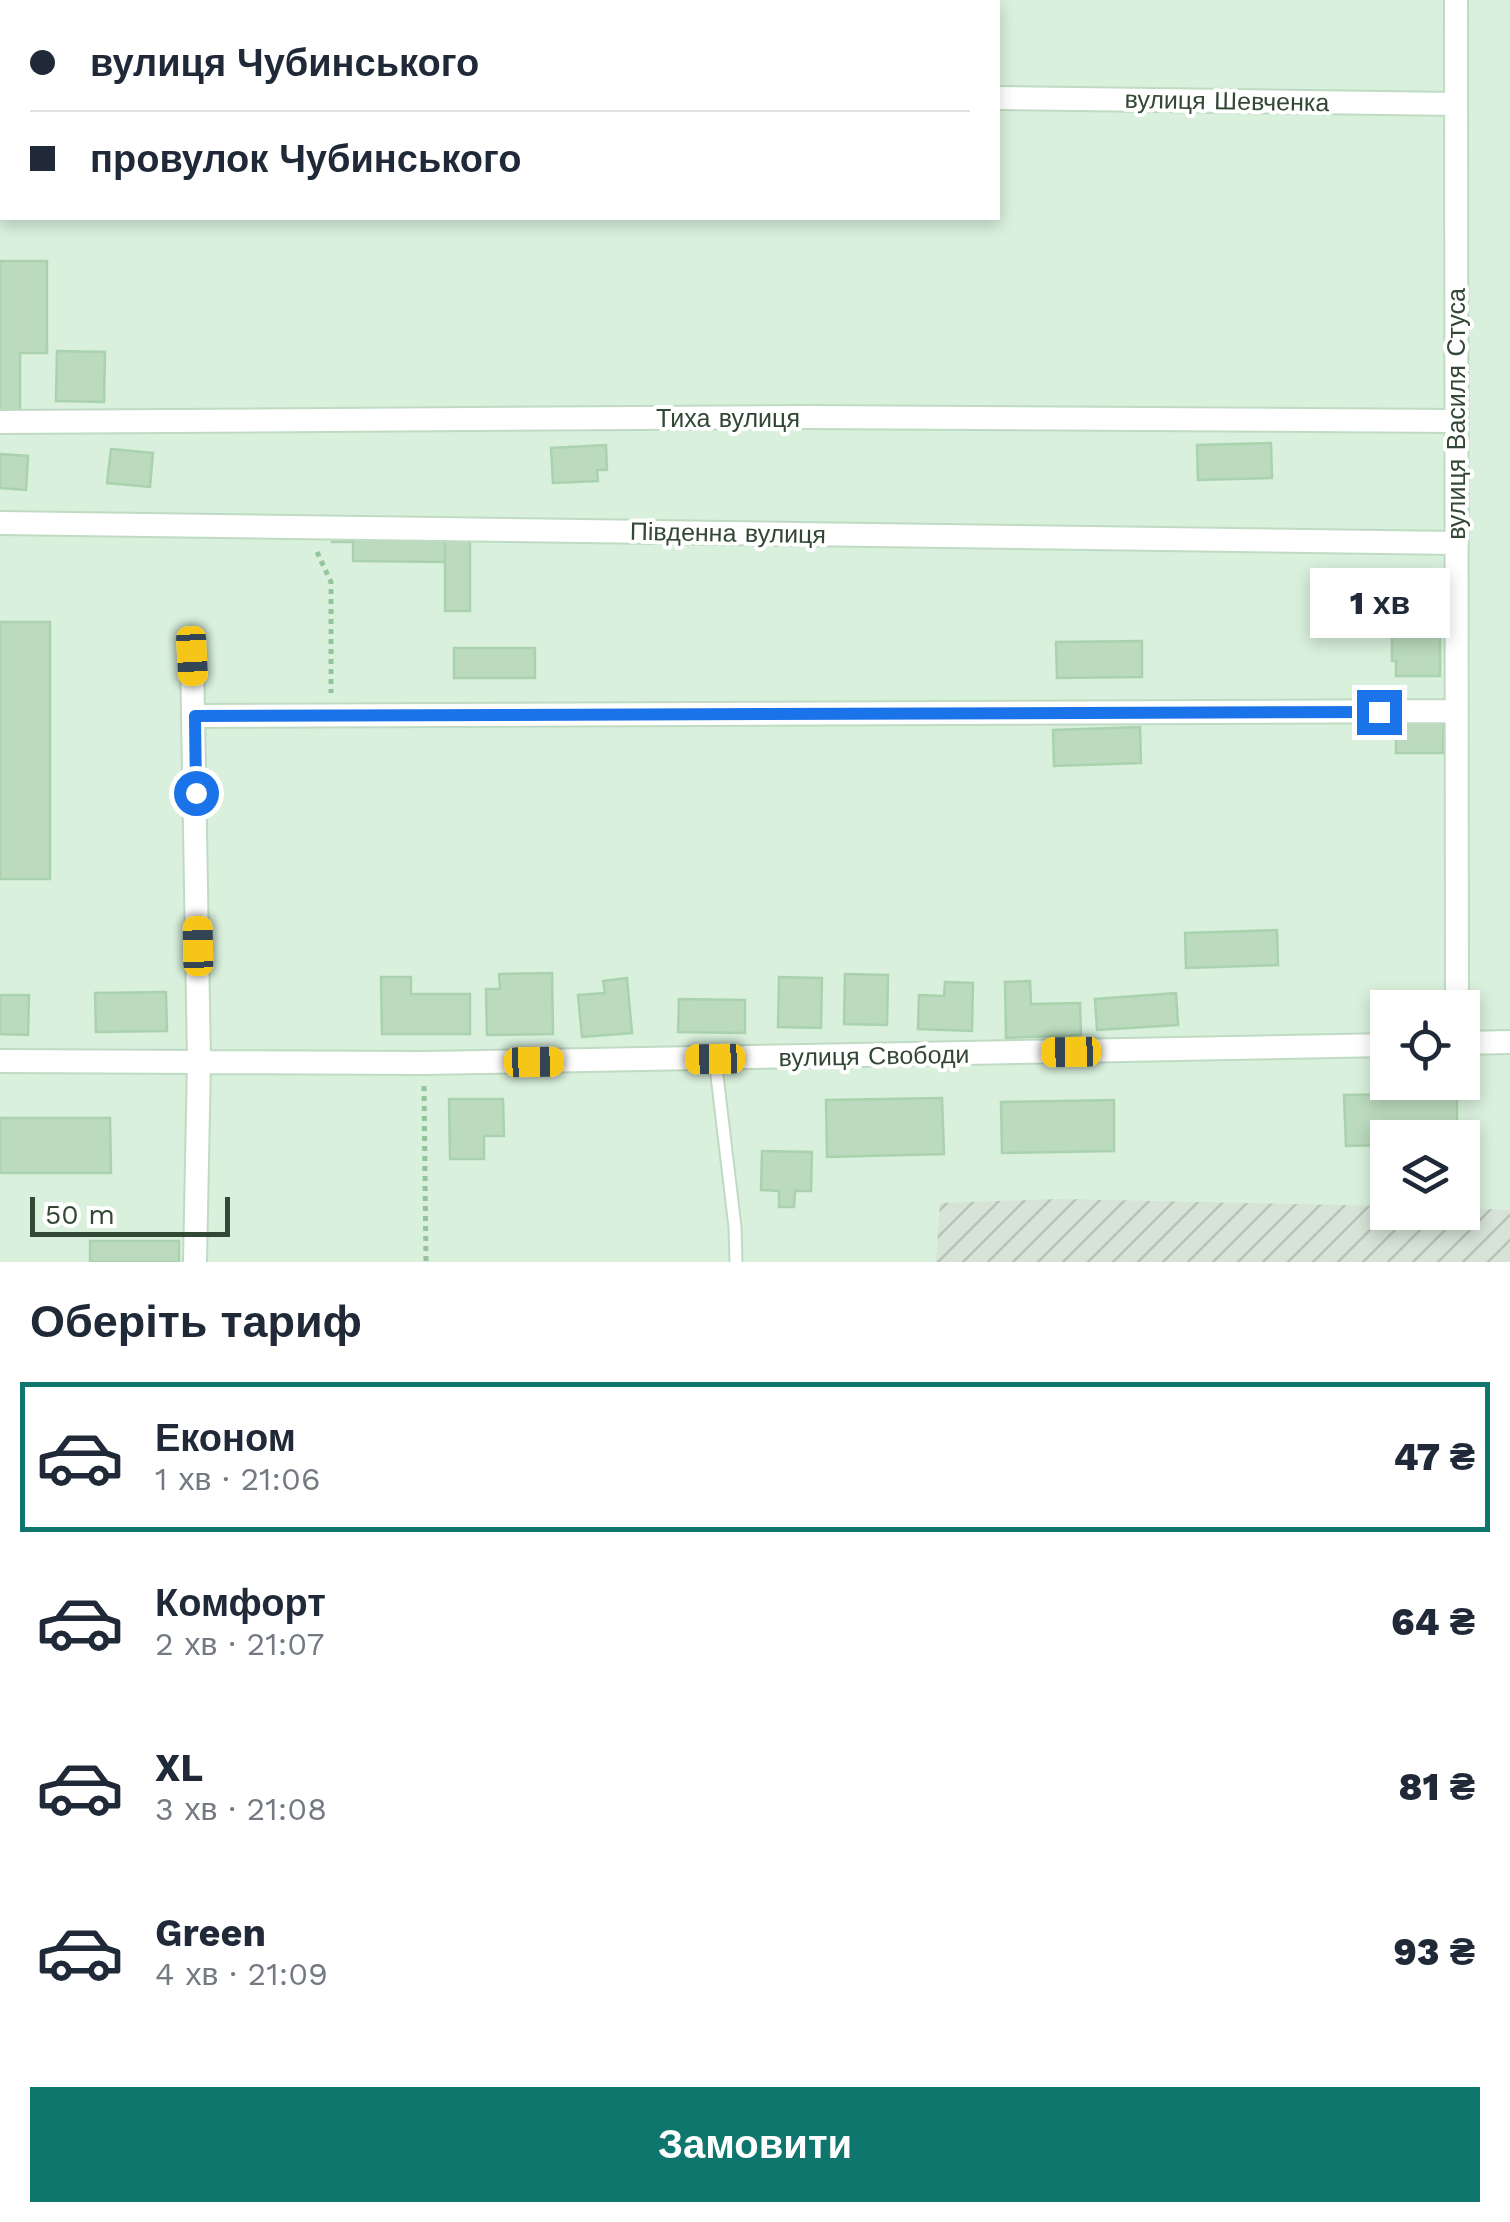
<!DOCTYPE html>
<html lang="uk">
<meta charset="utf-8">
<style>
:root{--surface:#fff;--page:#f6f6f7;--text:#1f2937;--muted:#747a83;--line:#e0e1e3;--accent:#0f766e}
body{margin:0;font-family:"Work Sans",sans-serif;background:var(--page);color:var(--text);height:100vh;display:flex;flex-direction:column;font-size:38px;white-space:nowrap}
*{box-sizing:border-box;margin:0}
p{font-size:32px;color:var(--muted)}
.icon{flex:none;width:55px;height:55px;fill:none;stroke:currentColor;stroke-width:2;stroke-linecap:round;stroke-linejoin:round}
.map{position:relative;height:1262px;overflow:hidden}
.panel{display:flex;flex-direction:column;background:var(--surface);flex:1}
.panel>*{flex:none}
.banner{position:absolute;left:0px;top:0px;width:1000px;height:220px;box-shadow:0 5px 15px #0003;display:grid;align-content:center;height:220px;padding:0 30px;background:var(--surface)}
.fabs{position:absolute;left:1370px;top:990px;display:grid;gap:20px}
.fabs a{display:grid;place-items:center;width:110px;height:110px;border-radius:0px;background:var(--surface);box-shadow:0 5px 15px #0003;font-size:50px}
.scale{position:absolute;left:30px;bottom:25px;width:200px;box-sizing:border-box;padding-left:10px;border:5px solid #334735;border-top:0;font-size:28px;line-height:35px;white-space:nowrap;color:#334735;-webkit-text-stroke:8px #fff;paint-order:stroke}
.end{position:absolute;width:45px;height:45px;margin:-22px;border:12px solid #1a73e8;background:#fff;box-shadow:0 0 0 5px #fff}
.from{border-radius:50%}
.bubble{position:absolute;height:70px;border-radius:0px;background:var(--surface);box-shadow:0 5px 15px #0003;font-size:32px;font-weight:800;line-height:70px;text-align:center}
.car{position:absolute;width:30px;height:60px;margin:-30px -15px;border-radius:12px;box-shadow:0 0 8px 2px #0007;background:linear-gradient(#f5c518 24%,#345 0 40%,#f5c518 0 76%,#345 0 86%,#f5c518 0)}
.banner b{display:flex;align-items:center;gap:35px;height:95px;font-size:38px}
.banner b+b{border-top:2px solid var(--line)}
.banner i{width:25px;height:25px;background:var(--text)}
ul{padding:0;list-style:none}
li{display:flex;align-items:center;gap:30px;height:150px;margin:0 20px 15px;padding:0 10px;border:5px solid transparent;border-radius:0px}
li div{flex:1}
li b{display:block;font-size:38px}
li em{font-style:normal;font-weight:800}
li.on{border-color:var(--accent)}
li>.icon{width:90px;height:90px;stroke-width:1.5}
h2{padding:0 30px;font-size:45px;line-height:120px}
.button{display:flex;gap:20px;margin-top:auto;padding:20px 30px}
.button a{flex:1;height:115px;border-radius:0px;background:var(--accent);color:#fff;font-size:40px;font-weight:800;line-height:115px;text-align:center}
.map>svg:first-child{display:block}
.residential{fill:#d8f0dc;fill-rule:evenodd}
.industrial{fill:url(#industrial-furrows)}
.building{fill:#bbdabe;stroke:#aad2ae;stroke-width:2.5}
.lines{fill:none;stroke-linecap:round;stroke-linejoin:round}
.service-casing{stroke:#bfdbc3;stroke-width:15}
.minor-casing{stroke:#bfdbc3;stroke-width:26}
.path{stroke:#95c49b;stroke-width:5;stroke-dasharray:5 5;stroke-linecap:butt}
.service{stroke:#fff;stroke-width:11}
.minor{stroke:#fff;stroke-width:22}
.route{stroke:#1a73e8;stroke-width:12}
.labels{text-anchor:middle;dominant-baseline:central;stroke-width:8;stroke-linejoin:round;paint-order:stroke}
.street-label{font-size:25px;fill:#334735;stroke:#fff}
</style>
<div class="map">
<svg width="1510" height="1262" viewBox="0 0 1510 1262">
<defs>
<pattern id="industrial-furrows" width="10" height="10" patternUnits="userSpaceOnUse" patternTransform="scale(2.5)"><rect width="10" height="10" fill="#d6e3d6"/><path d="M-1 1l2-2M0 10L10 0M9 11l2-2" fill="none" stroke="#b8c4b8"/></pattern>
</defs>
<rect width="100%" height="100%" fill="#e4f4e7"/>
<!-- residential -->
<path class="residential" d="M 0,0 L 1510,0 L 1510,1262 L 0,1262 ZM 2,2 L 998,2 L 998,218 L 2,218 ZM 1388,1008 L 1462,1008 L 1462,1082 L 1388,1082 ZM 1388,1138 L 1462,1138 L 1462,1212 L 1388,1212 Z"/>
<!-- industrial -->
<path class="industrial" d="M 1058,1199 L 1387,1206 L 1388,1212 L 1462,1212 L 1463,1208 L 1510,1210 L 1510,1262 L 936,1262 L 940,1203 Z"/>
<!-- building -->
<path class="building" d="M 0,261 L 47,261 L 47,353 L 20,353 L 20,415 L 0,415 Z
M 57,351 L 105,352 L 104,402 L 56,401 Z
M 1271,443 L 1272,478 L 1198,480 L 1197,445 Z
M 606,445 L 607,470 L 597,470 L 598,481 L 553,483 L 551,448 Z
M 111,449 L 153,453 L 150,487 L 107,483 Z
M 0,454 L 28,456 L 26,490 L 0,488 Z
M 332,531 L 445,532 L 445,562 L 353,561 L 353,542 L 332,542 Z
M 445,532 L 470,532 L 470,611 L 445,611 Z
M 0,622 L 50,622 L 50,879 L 0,879 Z
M 1392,632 L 1440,632 L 1440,676 L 1396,676 L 1396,661 L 1392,661 Z
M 1142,641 L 1142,677 L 1057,678 L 1056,642 Z
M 454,648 L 535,648 L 535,678 L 454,678 Z
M 1396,719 L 1444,720 L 1443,753 L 1396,753 Z
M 1140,727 L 1141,763 L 1054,766 L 1053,730 Z
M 1277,930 L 1278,965 L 1186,968 L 1185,933 Z
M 552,973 L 553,1034 L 487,1035 L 486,989 L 500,989 L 499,974 Z
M 845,974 L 888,975 L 887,1025 L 844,1024 Z
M 381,977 L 411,977 L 411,994 L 470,994 L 470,1034 L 382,1034 Z
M 779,977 L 822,978 L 821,1028 L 778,1027 Z
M 627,978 L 632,1033 L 582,1037 L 578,995 L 605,993 L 603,981 Z
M 1030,981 L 1031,1004 L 1080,1003 L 1081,1035 L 1006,1038 L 1005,982 Z
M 945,982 L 973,983 L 972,1031 L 918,1029 L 919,995 L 944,996 Z
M 166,992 L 167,1031 L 96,1032 L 95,993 Z
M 1176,993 L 1178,1025 L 1097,1030 L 1095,999 Z
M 0,995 L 29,995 L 28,1035 L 0,1034 Z
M 679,999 L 745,1000 L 745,1033 L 678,1032 Z
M 1457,1093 L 1457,1138 L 1388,1138 L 1388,1145 L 1346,1146 L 1344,1095 Z
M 942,1098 L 944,1154 L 827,1157 L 826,1100 Z
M 449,1099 L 503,1099 L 504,1136 L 484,1136 L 484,1159 L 450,1159 Z
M 1114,1100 L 1114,1151 L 1002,1153 L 1001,1102 Z
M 0,1118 L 110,1118 L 111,1173 L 0,1173 Z
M 762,1151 L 812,1152 L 811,1191 L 795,1191 L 794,1207 L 779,1207 L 779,1191 L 761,1190 Z
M 90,1241 L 179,1241 L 179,1262 L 90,1262 Z"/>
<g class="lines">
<!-- service casing -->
<g class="service-casing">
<path id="service" d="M 715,1059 L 735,1227 L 736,1262"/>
</g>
<!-- minor casing -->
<g class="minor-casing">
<path id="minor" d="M 1456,0 L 1457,1008
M 0,4 L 4,0
M 0,84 L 2,84
M 998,98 L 1456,104
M 0,422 L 806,417 L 1456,421
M 0,523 L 1457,543
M 192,657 L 199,1061 L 195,1262
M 195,716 L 1457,711
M 1462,1043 L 1510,1042
M 0,1061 L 424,1063 L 1388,1045"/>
</g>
<!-- path -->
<path class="path" d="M 317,552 L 331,582 L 331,693
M 424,1086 L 426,1262"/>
<!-- service -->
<use href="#service" class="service"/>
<!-- minor -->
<use href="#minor" class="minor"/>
</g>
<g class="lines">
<!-- route -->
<path class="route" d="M 196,793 L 195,716 L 1379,712"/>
</g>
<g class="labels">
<!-- street labels -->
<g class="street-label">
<text transform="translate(1227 101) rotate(1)">вулиця Шевченка</text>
<text transform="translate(1456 414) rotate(-90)">вулиця Василя Стуса</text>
<text x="728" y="418">Тиха вулиця</text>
<text transform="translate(728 533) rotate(1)">Південна вулиця</text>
<text transform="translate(874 1056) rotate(-1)">вулиця Свободи</text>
</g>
</g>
</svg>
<div class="fabs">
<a><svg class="icon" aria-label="locate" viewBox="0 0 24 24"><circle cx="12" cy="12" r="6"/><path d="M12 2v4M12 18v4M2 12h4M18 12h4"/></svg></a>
<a><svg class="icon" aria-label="layers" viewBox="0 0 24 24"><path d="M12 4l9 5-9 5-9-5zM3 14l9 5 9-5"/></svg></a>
</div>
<div class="scale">50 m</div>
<i class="end from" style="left:196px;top:793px"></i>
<i class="end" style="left:1379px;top:712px"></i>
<div class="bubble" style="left:1310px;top:568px;width:140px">1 хв</div>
<i class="car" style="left:192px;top:656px;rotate:177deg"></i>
<i class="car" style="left:198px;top:946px;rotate:359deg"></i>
<i class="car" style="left:1071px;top:1052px;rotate:269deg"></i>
<i class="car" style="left:715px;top:1059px;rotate:269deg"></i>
<i class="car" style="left:534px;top:1062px;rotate:89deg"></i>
<div class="banner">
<b><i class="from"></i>вулиця Чубинського</b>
<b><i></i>провулок Чубинського</b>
</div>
</div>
<section class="panel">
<h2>Оберіть тариф</h2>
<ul>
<li class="on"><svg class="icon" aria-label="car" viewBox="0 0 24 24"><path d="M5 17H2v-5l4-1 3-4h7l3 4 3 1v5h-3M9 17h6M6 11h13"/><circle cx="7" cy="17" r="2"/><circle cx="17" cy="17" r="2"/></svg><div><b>Економ</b><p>1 хв · 21:06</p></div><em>47 ₴</em></li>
<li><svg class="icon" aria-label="car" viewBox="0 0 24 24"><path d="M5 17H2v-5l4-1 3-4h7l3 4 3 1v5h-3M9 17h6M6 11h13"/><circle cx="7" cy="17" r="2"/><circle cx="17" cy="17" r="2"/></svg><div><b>Комфорт</b><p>2 хв · 21:07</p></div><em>64 ₴</em></li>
<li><svg class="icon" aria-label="car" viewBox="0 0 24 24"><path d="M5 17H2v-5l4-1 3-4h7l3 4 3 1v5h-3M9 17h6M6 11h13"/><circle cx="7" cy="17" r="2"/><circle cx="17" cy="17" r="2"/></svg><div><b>XL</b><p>3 хв · 21:08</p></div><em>81 ₴</em></li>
<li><svg class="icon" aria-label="car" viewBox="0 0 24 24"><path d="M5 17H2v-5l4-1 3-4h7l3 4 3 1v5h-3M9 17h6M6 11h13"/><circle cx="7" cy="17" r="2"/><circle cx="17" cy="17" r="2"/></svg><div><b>Green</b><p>4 хв · 21:09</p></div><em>93 ₴</em></li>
</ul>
<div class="button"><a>Замовити</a></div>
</section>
